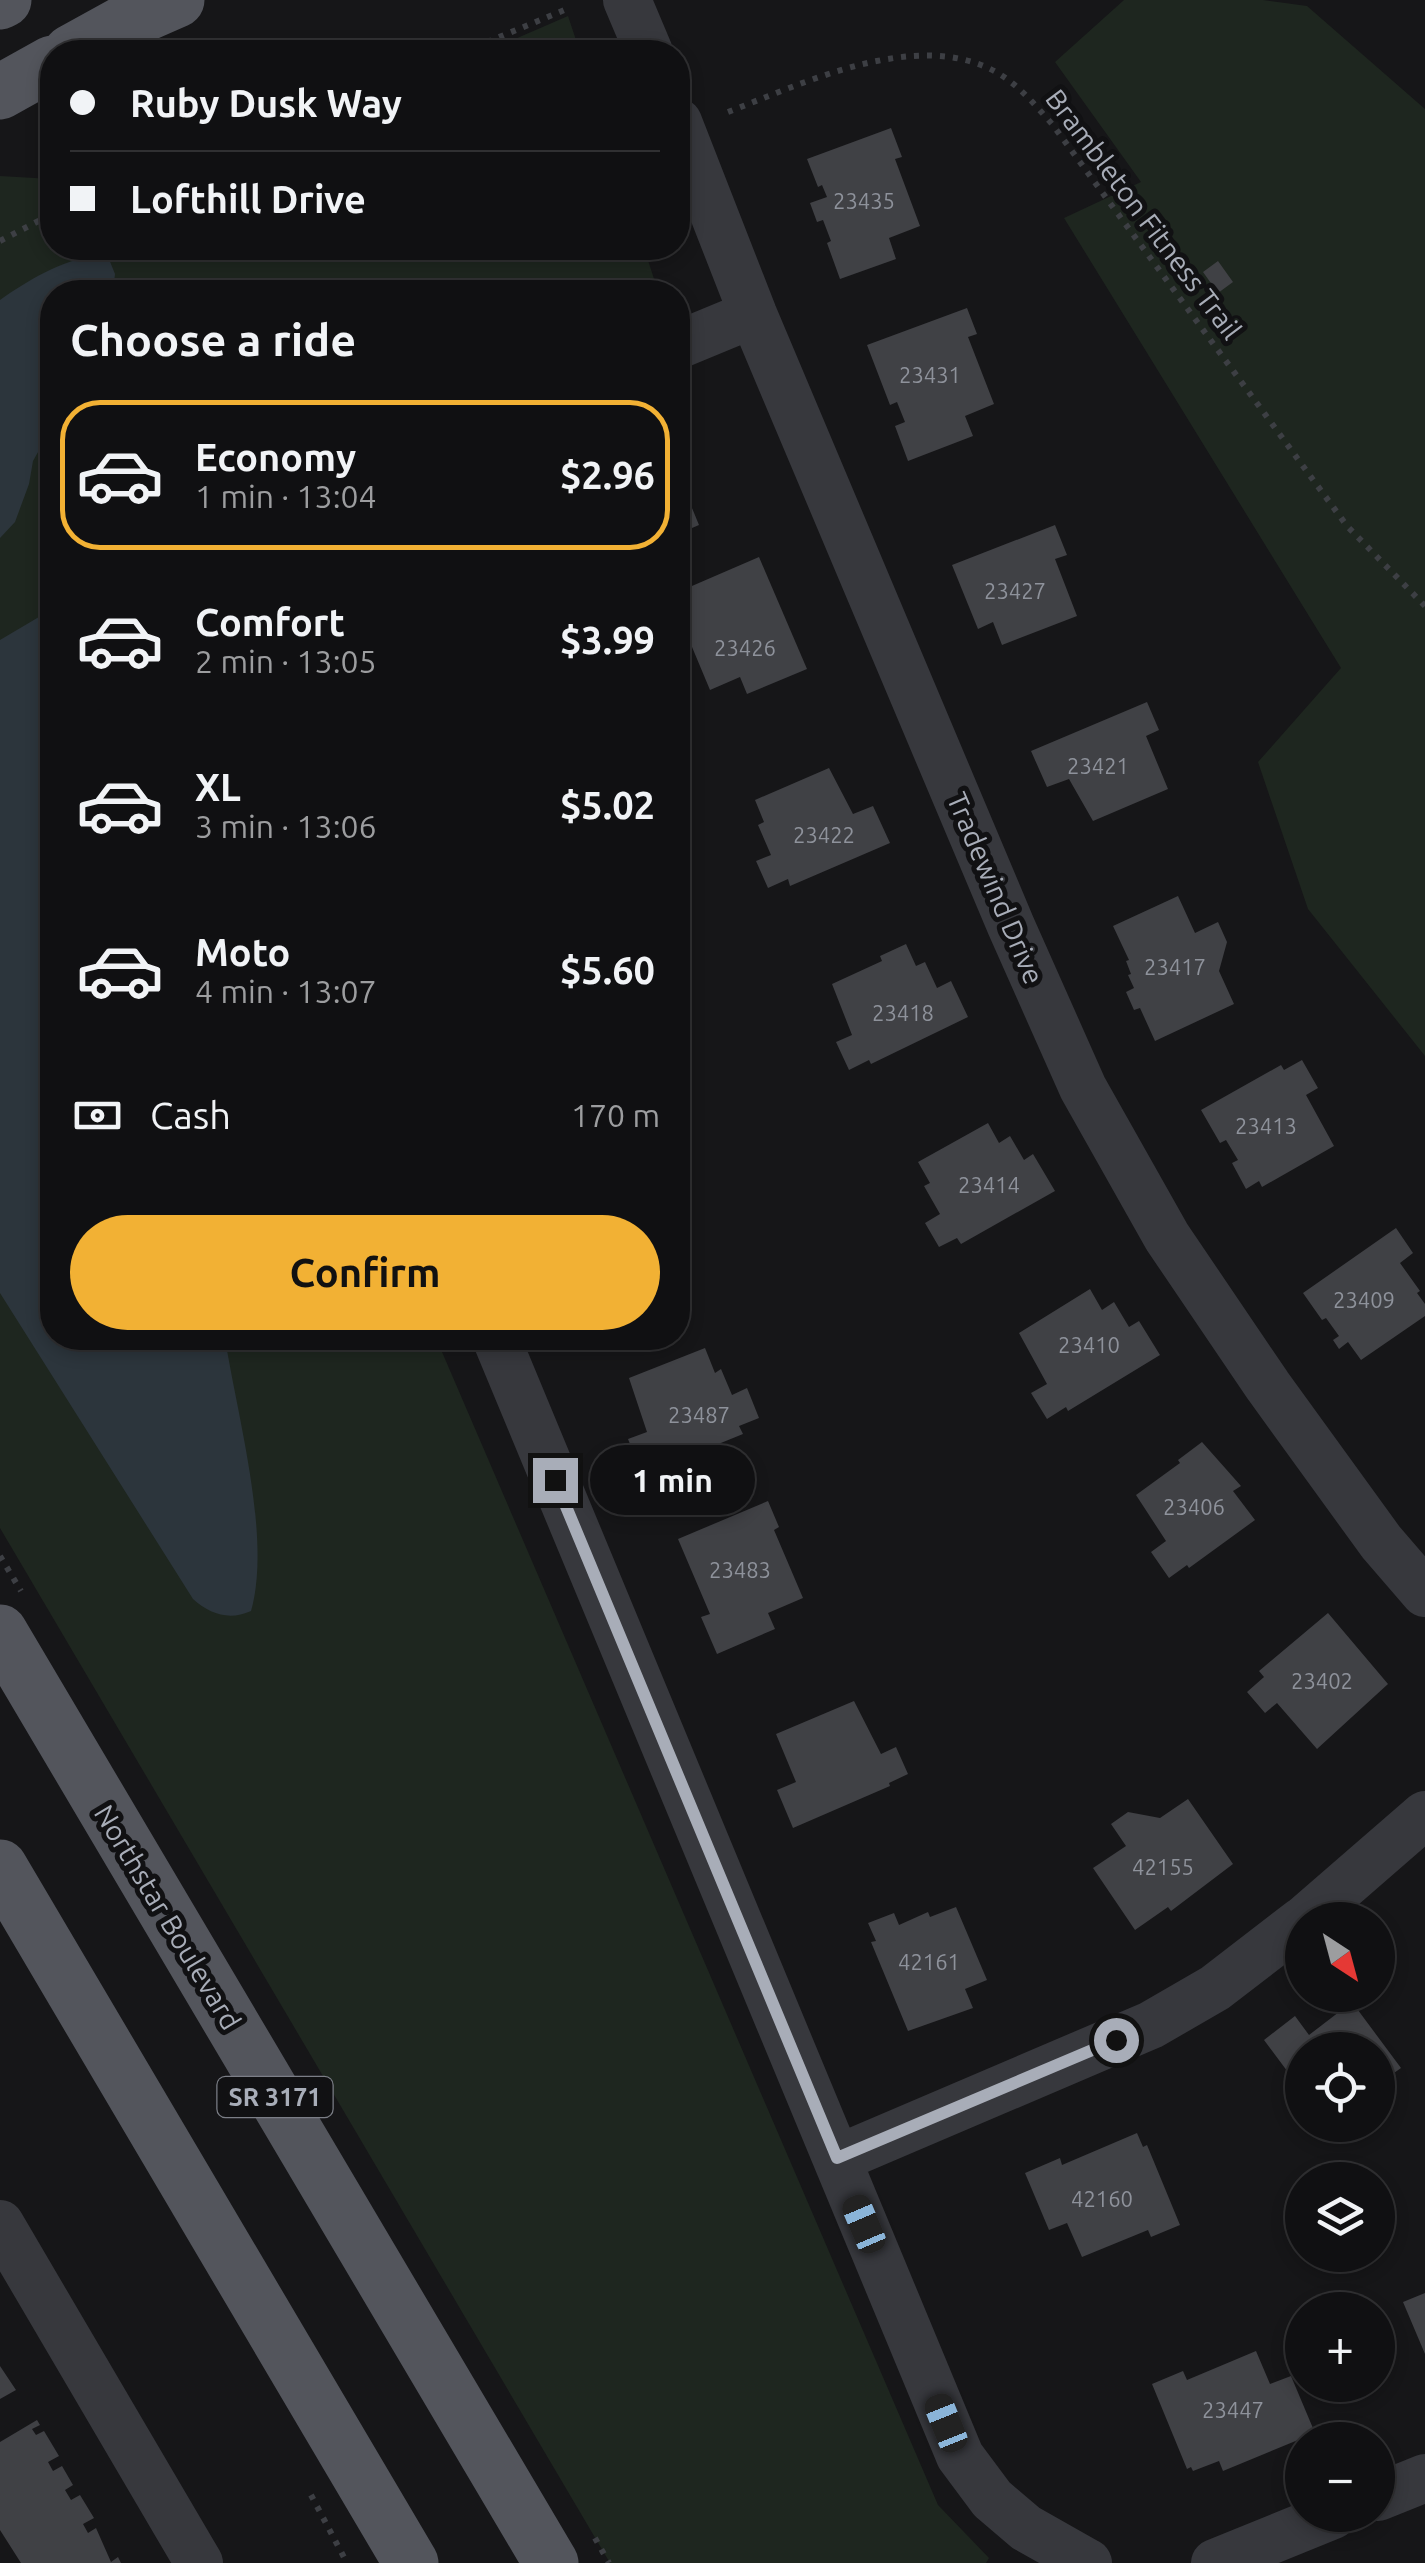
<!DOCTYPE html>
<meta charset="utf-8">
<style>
:root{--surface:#101012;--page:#1e1e20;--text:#f1f3f6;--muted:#9c9d9f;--line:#303032;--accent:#f2b134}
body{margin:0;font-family:Ubuntu,sans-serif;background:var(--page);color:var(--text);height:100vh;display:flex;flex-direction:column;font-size:38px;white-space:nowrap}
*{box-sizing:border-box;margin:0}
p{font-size:32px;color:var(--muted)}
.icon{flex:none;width:55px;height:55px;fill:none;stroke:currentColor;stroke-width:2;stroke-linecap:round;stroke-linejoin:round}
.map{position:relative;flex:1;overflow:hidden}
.drawer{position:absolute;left:40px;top:280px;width:650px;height:1070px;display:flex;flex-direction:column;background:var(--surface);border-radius:40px;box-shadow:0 5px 15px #0003,0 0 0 2px var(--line)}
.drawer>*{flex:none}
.banner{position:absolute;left:40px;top:40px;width:650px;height:220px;border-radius:40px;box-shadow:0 5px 15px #0003,0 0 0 2px var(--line);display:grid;align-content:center;height:220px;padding:0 30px;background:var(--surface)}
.needle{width:65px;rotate:144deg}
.fabs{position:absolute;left:1285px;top:1902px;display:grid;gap:20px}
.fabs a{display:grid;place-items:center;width:110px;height:110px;border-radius:50%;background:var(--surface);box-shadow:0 5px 15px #0003,0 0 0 2px var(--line);font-size:50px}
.end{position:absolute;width:45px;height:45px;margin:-22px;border:12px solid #a8adb8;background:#111;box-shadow:0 0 0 5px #111}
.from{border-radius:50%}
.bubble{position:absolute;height:70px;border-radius:35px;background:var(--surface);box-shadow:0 5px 15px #0003,0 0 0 2px var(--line);font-size:32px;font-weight:700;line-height:70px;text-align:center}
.car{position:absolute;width:30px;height:60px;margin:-30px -15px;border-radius:12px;box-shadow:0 0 8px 2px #0007;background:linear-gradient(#222 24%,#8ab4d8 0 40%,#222 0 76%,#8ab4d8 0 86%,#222 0)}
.banner b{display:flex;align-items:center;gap:35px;height:95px;font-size:38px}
.banner b+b{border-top:2px solid var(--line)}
.banner i{width:25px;height:25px;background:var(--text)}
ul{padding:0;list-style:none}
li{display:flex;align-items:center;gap:30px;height:150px;margin:0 20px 15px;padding:0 10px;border:5px solid transparent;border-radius:40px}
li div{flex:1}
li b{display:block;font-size:38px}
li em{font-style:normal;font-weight:700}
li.on{border-color:var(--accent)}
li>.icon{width:90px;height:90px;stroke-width:1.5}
h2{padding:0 30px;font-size:45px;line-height:120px}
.pay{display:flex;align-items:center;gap:25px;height:110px;padding:0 30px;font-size:38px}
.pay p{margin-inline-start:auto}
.cta{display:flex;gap:20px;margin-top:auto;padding:20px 30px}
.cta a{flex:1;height:115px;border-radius:60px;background:var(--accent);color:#111;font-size:40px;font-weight:700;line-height:115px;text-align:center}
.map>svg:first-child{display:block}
.green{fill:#1e261f}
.water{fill:#2c353c}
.building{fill:#404145}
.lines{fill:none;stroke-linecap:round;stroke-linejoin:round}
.path{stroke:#3d3f44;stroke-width:6;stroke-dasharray:5 8;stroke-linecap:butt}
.minor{stroke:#37383d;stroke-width:48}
.primary{stroke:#53555c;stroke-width:55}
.route{stroke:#a8adb8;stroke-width:12}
.labels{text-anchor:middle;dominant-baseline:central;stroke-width:10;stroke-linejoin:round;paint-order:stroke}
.number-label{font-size:22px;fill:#8e929b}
.shield{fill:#111113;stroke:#7b7e86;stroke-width:2.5}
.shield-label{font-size:25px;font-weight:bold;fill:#a8adb8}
.street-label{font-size:28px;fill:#a8adb8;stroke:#111113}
</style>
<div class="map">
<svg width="1425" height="2563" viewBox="0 0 1425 2563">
<rect width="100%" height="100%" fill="#161618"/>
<!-- green -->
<path class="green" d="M 1124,0 L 1263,0 L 1307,6 L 1425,109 L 1425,1056 L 1308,909 L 1258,762 L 1341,668 L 1064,218 L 1141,182 L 1055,62 Z
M 568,16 L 580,52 L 485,52 Z
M 0,176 L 52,179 L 52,248 L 644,248 L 656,285 L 644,292 L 52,292 L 52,1338 L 436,1338 L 938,2505 L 989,2558 L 986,2563 L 610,2563 L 0,1528 Z"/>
<!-- water -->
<path class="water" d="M 96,255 L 109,259 L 115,274 L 113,292 L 52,292 L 52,427 L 33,461 L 29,484 L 15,522 L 0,538 L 0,300 C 28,280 61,261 96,255 Z
M 44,614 L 52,615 L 52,1338 L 225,1338 C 237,1415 272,1538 251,1611 C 229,1621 210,1614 193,1599 L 0,1293 L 0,640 Z"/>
<!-- building -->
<path class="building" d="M 891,128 L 902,157 L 895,159 L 920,226 L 889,238 L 896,259 L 840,279 L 827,243 L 831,241 L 823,220 L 817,222 L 810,203 L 827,197 L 822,185 L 818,187 L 807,159 Z
M 1218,261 L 1233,282 L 1218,293 L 1203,272 Z
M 967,308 L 977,334 L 968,337 L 994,404 L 965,416 L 973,436 L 908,461 L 895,426 L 905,422 L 897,402 L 890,405 L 867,345 Z
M 678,474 L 699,525 L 678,534 Z
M 1055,525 L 1067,555 L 1055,559 L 1077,616 L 1002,645 L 993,622 L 978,629 L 952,565 Z
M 759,557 L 807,669 L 747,694 L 740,677 L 710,690 L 682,623 L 678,625 L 678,592 Z
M 1147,702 L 1159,730 L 1146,736 L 1168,789 L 1093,821 L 1069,779 L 1047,787 L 1031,751 Z
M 829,768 L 853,814 L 873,806 L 890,843 L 790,886 L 788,879 L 768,888 L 756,861 L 771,855 L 758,825 L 764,822 L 755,800 Z
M 1178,896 L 1195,933 L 1218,922 L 1227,942 L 1219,971 L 1234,1004 L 1155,1041 L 1140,1008 L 1134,1010 L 1126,992 L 1134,988 L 1128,975 L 1131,974 L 1126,961 L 1129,960 L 1113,926 Z
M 906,944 L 916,966 L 925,962 L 937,988 L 951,981 L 968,1017 L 871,1064 L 869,1060 L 849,1070 L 836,1042 L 852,1035 L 832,984 L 882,961 L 880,956 Z
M 1302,1060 L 1318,1088 L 1306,1095 L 1334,1146 L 1262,1187 L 1259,1181 L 1246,1189 L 1232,1163 L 1238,1160 L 1226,1140 L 1220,1143 L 1201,1110 L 1281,1065 L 1284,1070 Z
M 988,1123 L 999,1143 L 1010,1136 L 1024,1160 L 1033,1154 L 1055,1191 L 961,1244 L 957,1238 L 939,1247 L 925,1223 L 940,1214 L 924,1186 L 930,1183 L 918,1162 Z
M 678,1218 L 686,1238 L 678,1241 Z
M 1396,1228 L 1413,1253 L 1400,1263 L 1420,1291 L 1417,1293 L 1425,1304 L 1425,1316 L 1361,1360 L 1348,1342 L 1339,1349 L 1333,1340 L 1339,1336 L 1326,1318 L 1322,1320 L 1303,1293 Z
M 1090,1289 L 1102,1310 L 1114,1302 L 1129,1327 L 1139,1321 L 1160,1355 L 1068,1411 L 1066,1407 L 1047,1419 L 1031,1393 L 1047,1384 L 1019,1333 Z
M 705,1348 L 715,1373 L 721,1369 L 732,1395 L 747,1388 L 759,1418 L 739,1426 L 743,1434 L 642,1475 L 628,1439 L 647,1432 L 629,1378 Z
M 1202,1442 L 1241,1486 L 1233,1491 L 1255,1520 L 1189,1568 L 1187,1565 L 1169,1578 L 1151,1552 L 1166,1541 L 1136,1495 L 1180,1463 L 1178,1460 Z
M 768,1501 L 779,1527 L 774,1530 L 803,1598 L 768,1613 L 775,1629 L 717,1654 L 701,1617 L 710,1614 L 678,1539 Z
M 1328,1613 L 1388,1684 L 1317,1749 L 1277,1703 L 1265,1713 L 1247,1692 L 1264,1677 L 1259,1671 Z
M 854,1701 L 881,1754 L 896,1747 L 908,1774 L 889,1783 L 890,1786 L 793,1828 L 777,1790 L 796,1782 L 776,1734 Z
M 1188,1799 L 1233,1864 L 1171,1911 L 1168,1907 L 1135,1930 L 1093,1868 L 1126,1846 L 1111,1824 L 1128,1812 L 1160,1818 Z
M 956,1907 L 987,1980 L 965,1989 L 973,2008 L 908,2031 L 871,1942 L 876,1941 L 868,1923 L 894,1913 L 899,1925 L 928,1912 L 930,1917 Z
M 1352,2002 L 1401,2068 L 1380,2083 L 1382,2087 L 1378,2090 L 1378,2050 L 1302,2050 L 1302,2091 L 1264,2040 L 1295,2016 L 1309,2035 Z
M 1337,2125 L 1360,2125 L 1345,2137 Z
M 1137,2133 L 1143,2147 L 1147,2145 L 1180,2225 L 1151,2237 L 1148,2230 L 1082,2257 L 1067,2223 L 1049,2230 L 1025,2173 L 1060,2158 L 1062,2165 Z
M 1425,2293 L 1425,2354 L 1403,2302 Z
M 1256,2351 L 1270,2384 L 1291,2376 L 1315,2433 L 1223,2471 L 1219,2461 L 1193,2471 L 1191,2467 L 1187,2469 L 1152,2384 L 1183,2371 L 1187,2380 Z
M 0,2366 L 16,2390 L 0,2399 Z
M 37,2420 L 40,2425 L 32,2429 L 36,2435 L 44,2431 L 59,2456 L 48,2462 L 53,2471 L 62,2466 L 73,2485 L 65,2490 L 71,2500 L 80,2495 L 94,2518 L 83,2524 L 88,2533 L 96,2528 L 111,2562 L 118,2557 L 121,2563 L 21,2563 L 0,2530 L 0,2442 Z"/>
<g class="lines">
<!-- path -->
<path class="path" d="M 463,52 L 567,9
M 728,112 C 804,83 917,28 996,72 C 1019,85 1035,105 1052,124 L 1347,526 L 1425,606
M 0,241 L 52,214
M 0,1556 L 21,1591
M 311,2495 L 347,2563
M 595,2538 L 609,2563"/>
<!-- minor -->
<path class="minor" d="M 627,0 L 649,52
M 678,122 L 753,314 L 1011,926 L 1083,1088 L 1167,1237 L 1268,1386 L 1381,1542 L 1425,1593
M 678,345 L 753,314
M 496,1338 L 960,2456 L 992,2499 L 1026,2528 L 1088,2563
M 1304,1920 L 1425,1815
M 837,2159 L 1151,2025 L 1215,1988 L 1302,1921
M 0,2224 L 199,2563
M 1378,2497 L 1425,2478
M 1215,2563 L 1333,2515"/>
<!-- primary -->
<path class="primary" d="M 0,2 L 4,0
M 71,52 L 120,25 L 177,0
M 0,92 L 52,63
M 0,1632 L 551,2563
M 0,1867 L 411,2563"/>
</g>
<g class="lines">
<!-- route -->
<path class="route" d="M 555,1480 L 837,2158 L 1116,2040"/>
</g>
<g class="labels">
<!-- number labels -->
<g class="number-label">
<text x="864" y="200">23435</text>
<text x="930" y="374">23431</text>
<text x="1015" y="590">23427</text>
<text x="745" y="647">23426</text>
<text x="1098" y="765">23421</text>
<text x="824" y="834">23422</text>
<text x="1175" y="966">23417</text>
<text x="903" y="1012">23418</text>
<text x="1266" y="1125">23413</text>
<text x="989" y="1184">23414</text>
<text x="1364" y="1299">23409</text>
<text x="1089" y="1344">23410</text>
<text x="699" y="1414">23487</text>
<text x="1194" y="1506">23406</text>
<text x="740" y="1569">23483</text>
<text x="1322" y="1680">23402</text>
<text x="1163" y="1866">42155</text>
<text x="929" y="1961">42161</text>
<text x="1102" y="2198">42160</text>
<text x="1233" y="2409">23447</text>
</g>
<!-- shield labels -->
<rect class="shield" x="217.5" y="2077" width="115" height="40" rx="8"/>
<g class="shield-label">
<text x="275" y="2097">SR 3171</text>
</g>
<!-- street labels -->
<g class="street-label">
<text transform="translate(1144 214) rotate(53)">Brambleton Fitness Trail</text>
<text transform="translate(996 888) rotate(67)">Tradewind Drive</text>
<text transform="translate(168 1917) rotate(59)">Northstar Boulevard</text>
</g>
</g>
</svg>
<div class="fabs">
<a><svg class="needle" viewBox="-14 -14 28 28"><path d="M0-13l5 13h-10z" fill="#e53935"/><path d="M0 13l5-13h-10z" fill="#9c9d9f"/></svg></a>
<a><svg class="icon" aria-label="locate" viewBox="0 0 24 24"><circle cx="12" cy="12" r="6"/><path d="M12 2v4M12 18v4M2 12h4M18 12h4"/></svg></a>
<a><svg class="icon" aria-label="layers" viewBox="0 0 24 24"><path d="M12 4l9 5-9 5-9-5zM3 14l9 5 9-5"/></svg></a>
<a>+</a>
<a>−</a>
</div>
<i class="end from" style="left:1116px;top:2040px"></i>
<i class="end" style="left:555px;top:1480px"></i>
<div class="bubble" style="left:590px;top:1445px;width:165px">1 min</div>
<i class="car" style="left:864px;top:2224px;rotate:337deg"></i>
<i class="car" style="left:946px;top:2423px;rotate:338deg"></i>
<div class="banner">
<b><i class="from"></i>Ruby Dusk Way</b>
<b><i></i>Lofthill Drive</b>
</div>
<section class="drawer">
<h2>Choose a ride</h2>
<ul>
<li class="on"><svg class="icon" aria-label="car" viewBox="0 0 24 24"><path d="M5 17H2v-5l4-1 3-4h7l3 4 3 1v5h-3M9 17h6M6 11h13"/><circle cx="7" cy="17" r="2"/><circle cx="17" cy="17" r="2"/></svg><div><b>Economy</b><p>1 min · 13:04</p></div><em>$2.96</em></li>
<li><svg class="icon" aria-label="car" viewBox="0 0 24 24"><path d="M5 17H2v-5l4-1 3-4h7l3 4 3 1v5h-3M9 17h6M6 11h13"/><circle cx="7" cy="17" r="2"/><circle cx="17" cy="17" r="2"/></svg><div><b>Comfort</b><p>2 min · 13:05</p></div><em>$3.99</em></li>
<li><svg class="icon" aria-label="car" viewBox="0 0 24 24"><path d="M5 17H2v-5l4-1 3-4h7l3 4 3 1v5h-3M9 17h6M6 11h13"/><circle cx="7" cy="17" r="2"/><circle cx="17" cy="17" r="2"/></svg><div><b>XL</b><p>3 min · 13:06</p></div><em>$5.02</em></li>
<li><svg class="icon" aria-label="car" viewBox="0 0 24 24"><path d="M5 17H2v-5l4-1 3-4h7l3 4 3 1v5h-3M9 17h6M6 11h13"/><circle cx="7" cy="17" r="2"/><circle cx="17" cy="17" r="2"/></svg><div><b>Moto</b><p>4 min · 13:07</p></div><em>$5.60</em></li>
</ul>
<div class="pay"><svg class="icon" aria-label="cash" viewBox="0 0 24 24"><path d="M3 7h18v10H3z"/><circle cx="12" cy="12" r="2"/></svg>Cash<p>170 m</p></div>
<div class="cta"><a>Confirm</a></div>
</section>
</div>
